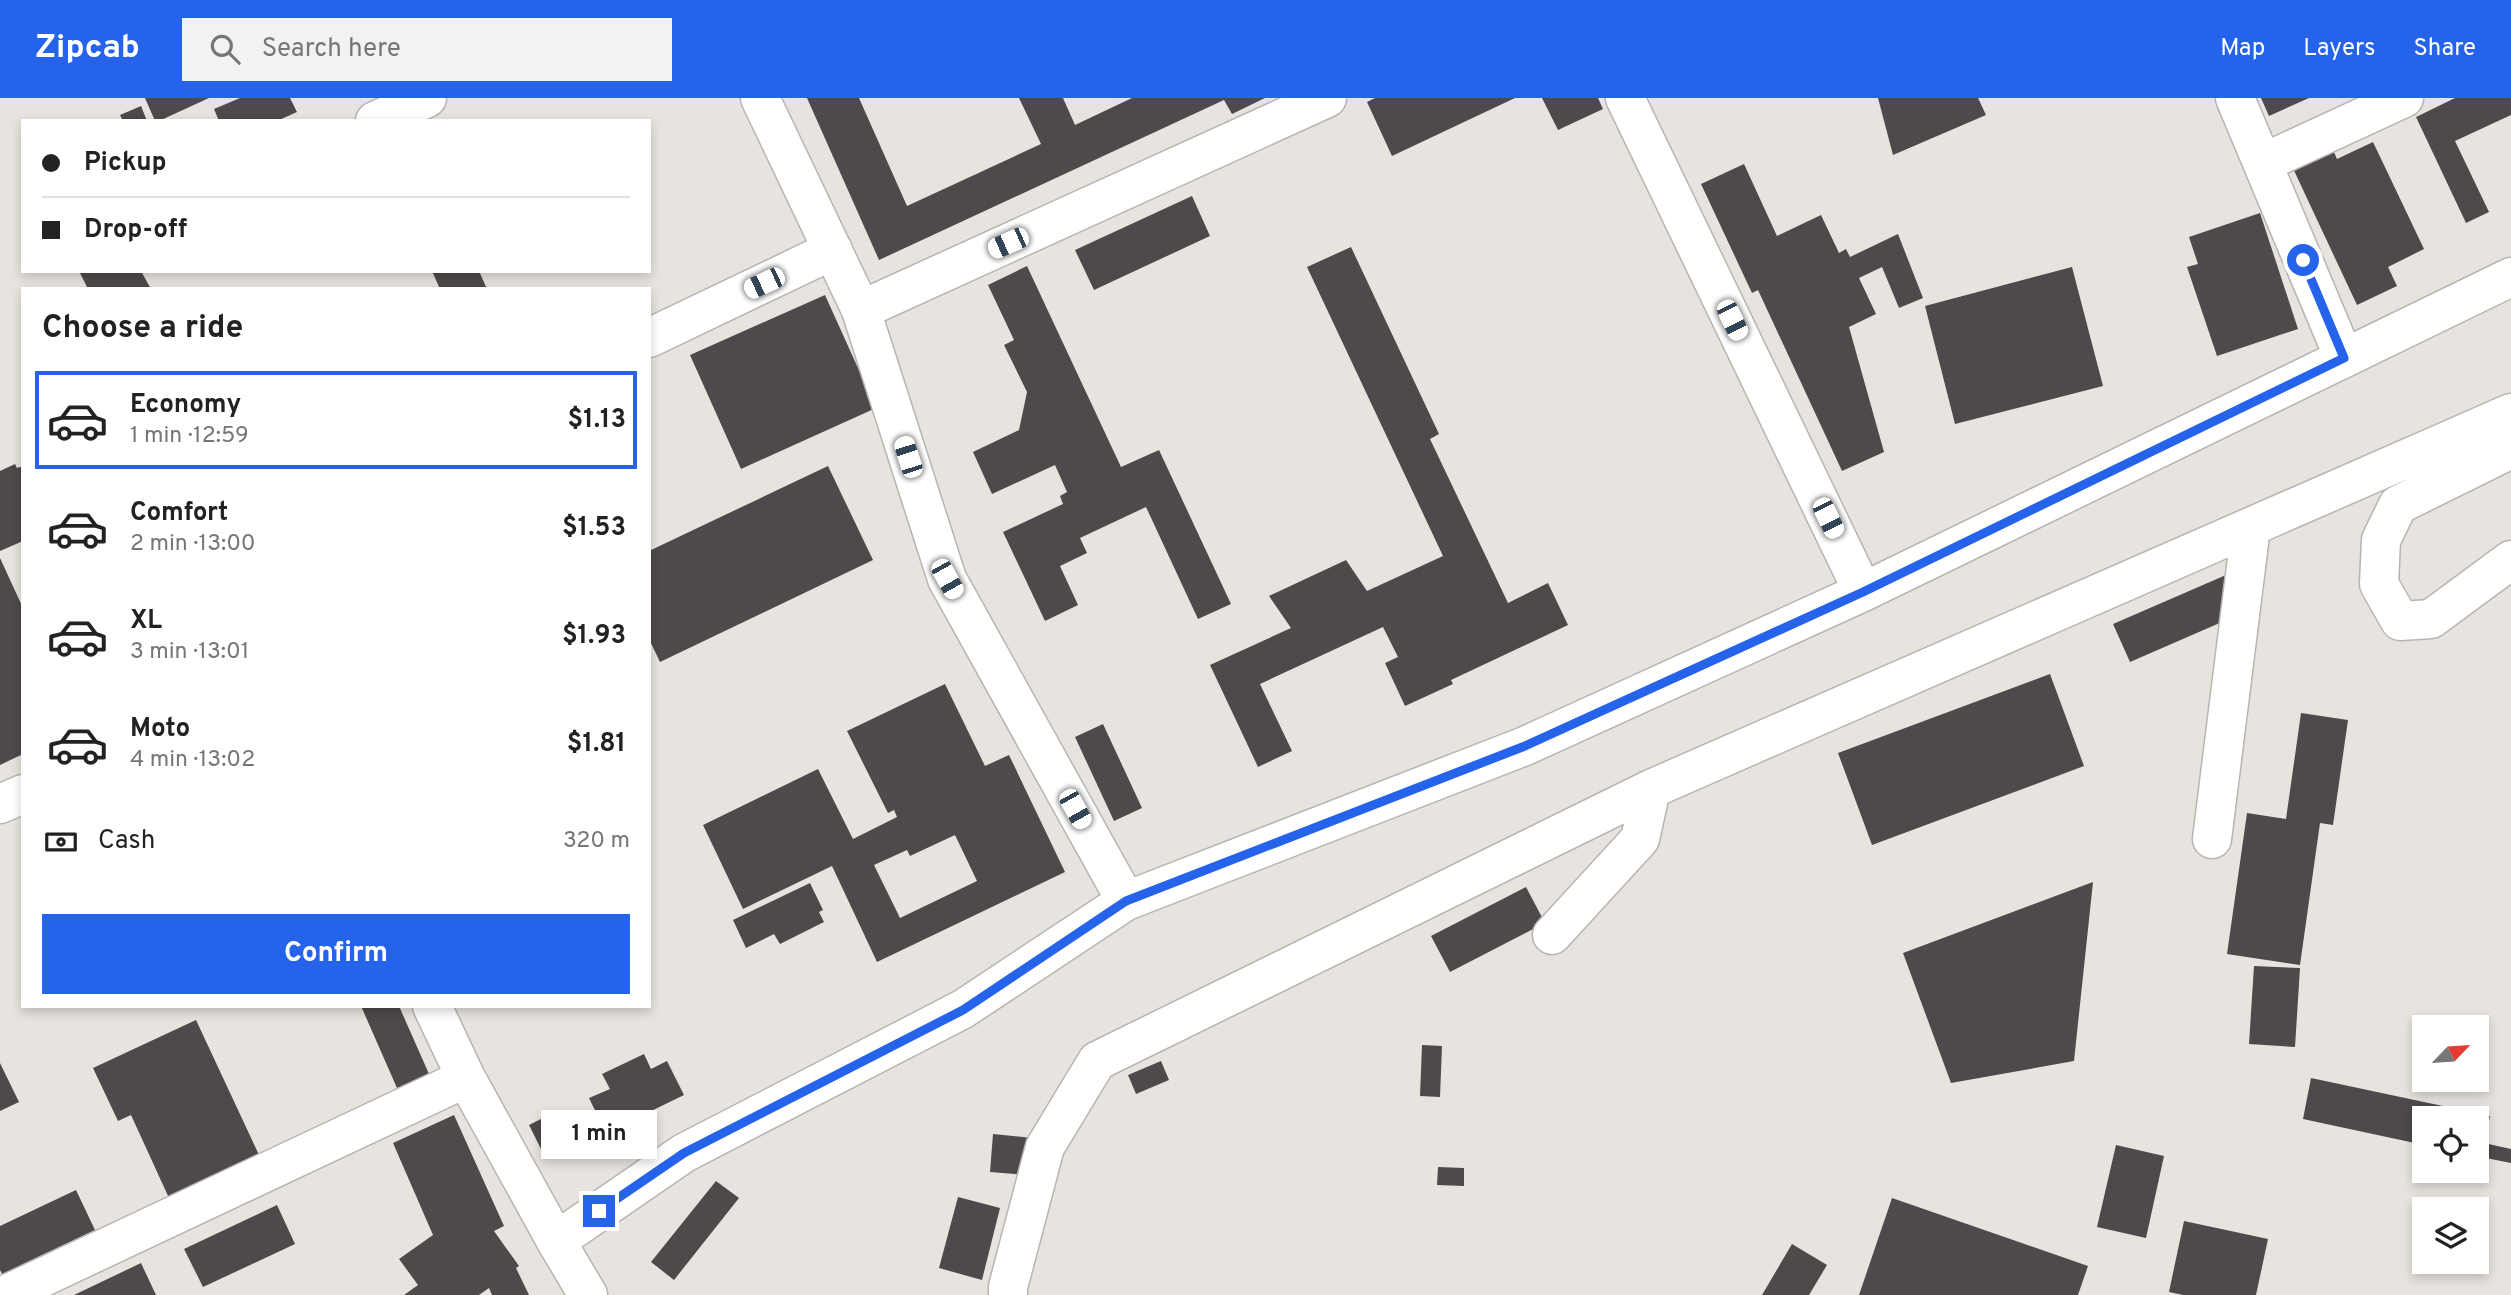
<!DOCTYPE html>
<meta charset="utf-8">
<style>
:root{--surface:#fff;--page:#f2f2f2;--text:#222;--muted:#767676;--line:#e0e0e0;--accent:#2563eb}
body{margin:0;font-family:Overpass,sans-serif;background:var(--page);color:var(--text);height:100vh;display:flex;flex-direction:column;font-size:26px;white-space:nowrap}
*{box-sizing:border-box;margin:0}
p{font-size:23px;color:var(--muted)}
.icon{flex:none;width:38px;height:38px;fill:none;stroke:currentColor;stroke-width:2;stroke-linecap:round;stroke-linejoin:round}
.map{position:relative;flex:1;overflow:hidden}
.side{position:absolute;left:21px;top:189px;width:630px;height:721px;display:flex;flex-direction:column;background:var(--surface);border-radius:0px;box-shadow:0 4px 10px #0003}
.side>*{flex:none}
.top-card{position:absolute;left:21px;top:21px;width:630px;height:154px;border-radius:0px;box-shadow:0 4px 10px #0003;display:grid;align-content:center;height:154px;padding:0 21px;background:var(--surface)}
.needle{width:46px;rotate:65deg}
.fabs{position:absolute;left:2412px;top:917px;display:grid;gap:14px}
.fabs a{display:grid;place-items:center;width:77px;height:77px;border-radius:0px;background:var(--surface);box-shadow:0 4px 10px #0003;font-size:35px}
.end{position:absolute;width:32px;height:32px;margin:-16px;border:9px solid #2563eb;background:#fff;box-shadow:0 0 0 4px #fff}
.from{border-radius:50%}
.bubble{position:absolute;height:49px;border-radius:0px;background:var(--surface);box-shadow:0 4px 10px #0003;font-size:23px;font-weight:700;line-height:49px;text-align:center}
.car{position:absolute;width:21px;height:42px;margin:-21px -10px;border-radius:9px;box-shadow:0 0 5px 2px #0007;background:linear-gradient(#fff 24%,#345 0 40%,#fff 0 76%,#345 0 86%,#fff 0)}
.top-card b{display:flex;align-items:center;gap:24px;height:66px;font-size:26px}
.top-card b+b{border-top:2px solid var(--line)}
.top-card i{width:18px;height:18px;background:var(--text)}
ul{padding:0;list-style:none}
li{display:flex;align-items:center;gap:21px;height:98px;margin:0 14px 10px;padding:0 7px;border:4px solid transparent;border-radius:0px}
li div{flex:1}
li b{display:block;font-size:26px}
li em{font-style:normal;font-weight:700}
li.current{border-color:var(--accent)}
li>.icon{width:63px;height:63px;stroke-width:1.5}
h2{padding:0 21px;font-size:32px;line-height:84px}
.pay{display:flex;align-items:center;gap:18px;height:77px;padding:0 21px;font-size:26px}
.pay p{margin-inline-start:auto}
.primary-button{display:flex;gap:14px;margin-top:auto;padding:14px 21px}
.primary-button a{flex:1;height:80px;border-radius:0px;background:var(--accent);color:#fff;font-size:28px;font-weight:700;line-height:80px;text-align:center}
header{display:flex;align-items:center;gap:42px;box-sizing:border-box;height:98px;padding:0 35px;background:var(--accent);color:#fff}
header strong{font-size:33px}
nav{display:flex;gap:38px;margin-inline-start:auto;font-size:24px}
.search{width:490px;height:63px;background:var(--page);display:flex;align-items:center;gap:18px;box-sizing:border-box;padding:0 24px;border-radius:0px;color:var(--muted);font-size:26px}
.map>svg:first-child{display:block}
.building{fill:#4e494b;fill-rule:evenodd}
.lines{fill:none;stroke-linecap:round;stroke-linejoin:round}
.minor-casing{stroke:#b8b5b1;stroke-width:41}
.minor{stroke:#fff;stroke-width:38}
.route{stroke:#2563eb;stroke-width:9}
</style>
<header>
<strong>Zipcab</strong>
<div class="search"><svg class="icon" aria-label="search" viewBox="0 0 24 24"><circle cx="10" cy="10" r="6"/><path d="M15 15l6 6"/></svg>Search here</div>
<nav><a>Map</a><a>Layers</a><a>Share</a></nav>
</header>
<div class="map">
<svg width="2511" height="1197" viewBox="0 0 2511 1197">
<rect width="100%" height="100%" fill="#e7e4df"/>
<!-- building -->
<path class="building" d="M 145,0 L 209,0 L 159,23 L 155,23 Z
M 240,0 L 290,0 L 297,14 L 277,23 L 219,23 L 214,11 Z
M 807,0 L 859,0 L 907,108 L 1041,46 L 1019,0 L 1063,0 L 1075,27 L 1132,0 L 1265,0 L 1232,16 L 1224,2 L 879,162 Z
M 1375,0 L 1515,0 L 1392,58 L 1367,4 Z
M 1542,0 L 1598,0 L 1603,11 L 1558,32 Z
M 1878,0 L 1978,0 L 1986,17 L 1893,57 Z
M 2261,0 L 2309,0 L 2269,18 Z
M 2455,0 L 2511,0 L 2511,17 L 2455,43 L 2489,114 L 2466,125 L 2416,19 Z
M 141,8 L 147,23 L 123,23 L 120,17 Z
M 2373,44 L 2424,151 L 2388,169 L 2397,188 L 2357,207 L 2290,64 L 2330,45 L 2337,61 Z
M 1744,66 L 1777,138 L 1821,117 L 1839,155 L 1846,151 L 1850,159 L 1898,136 L 1923,200 L 1899,210 L 1882,169 L 1859,180 L 1876,216 L 1849,229 L 1884,354 L 1842,373 L 1758,192 L 1752,195 L 1701,86 Z
M 1192,98 L 1210,138 L 1094,192 L 1075,152 Z
M 2260,115 L 2298,231 L 2217,258 L 2187,169 L 2198,166 L 2189,139 Z
M 1351,149 L 1439,336 L 1430,341 L 1508,505 L 1548,485 L 1568,527 L 1451,582 L 1453,586 L 1405,608 L 1385,565 L 1398,559 L 1383,529 L 1260,586 L 1292,653 L 1258,669 L 1210,567 L 1291,530 L 1269,498 L 1346,462 L 1367,493 L 1443,458 L 1307,169 Z
M 1027,168 L 1121,369 L 1159,352 L 1231,506 L 1198,521 L 1146,409 L 1080,440 L 1087,455 L 1060,468 L 1078,507 L 1045,523 L 1003,434 L 1063,406 L 1060,398 L 1067,394 L 1055,367 L 992,396 L 973,354 L 1019,332 L 1027,294 L 1004,247 L 1014,242 L 988,187 Z
M 2072,169 L 2103,288 L 1955,326 L 1925,208 Z
M 79,173 L 141,173 L 151,191 L 88,191 Z
M 432,173 L 479,173 L 487,191 L 440,191 Z
M 825,197 L 876,310 L 741,371 L 690,257 Z
M 15,366 L 17,370 L 23,368 L 23,443 L 0,453 L 0,373 Z
M 828,368 L 873,462 L 660,564 L 649,541 L 649,453 Z
M 0,460 L 23,510 L 23,656 L 0,667 Z
M 2226,477 L 2222,524 L 2130,564 L 2113,526 Z
M 2050,576 L 2084,668 L 1872,747 L 1838,655 Z
M 945,586 L 985,668 L 1009,657 L 1065,774 L 877,864 L 832,768 L 743,811 L 703,727 L 818,671 L 853,741 L 897,719 L 894,712 L 888,715 L 847,633 ZM 955,737 L 977,783 L 900,820 L 874,767 L 907,752 L 910,758 Z
M 2301,615 L 2348,622 L 2333,727 L 2320,725 L 2300,867 L 2227,856 L 2247,715 L 2286,721 Z
M 1103,626 L 1142,710 L 1114,723 L 1075,639 Z
M 2093,784 L 2074,963 L 1951,985 L 1903,855 Z
M 810,785 L 823,812 L 819,814 L 824,824 L 780,846 L 774,836 L 746,850 L 733,822 Z
M 1526,789 L 1545,825 L 1450,874 L 1431,838 Z
M 2254,868 L 2300,870 L 2295,949 L 2249,946 Z
M 361,908 L 399,908 L 429,976 L 397,990 Z
M 196,922 L 259,1057 L 169,1100 L 131,1017 L 118,1023 L 93,970 Z
M 1422,947 L 1442,948 L 1440,999 L 1420,998 Z
M 644,956 L 651,971 L 667,963 L 684,997 L 606,1035 L 589,1000 L 610,991 L 602,976 Z
M 1161,963 L 1169,982 L 1136,996 L 1128,977 Z
M 0,965 L 19,1004 L 0,1013 Z
M 2311,980 L 2490,1018 L 2484,1045 L 2511,1051 L 2511,1065 L 2476,1058 L 2476,1020 L 2424,1020 L 2424,1047 L 2303,1021 Z
M 454,1017 L 504,1128 L 494,1133 L 519,1168 L 516,1170 L 529,1197 L 492,1197 L 489,1190 L 479,1197 L 404,1197 L 418,1187 L 399,1161 L 433,1137 L 393,1045 Z
M 549,1017 L 565,1049 L 545,1059 L 529,1027 Z
M 993,1036 L 1032,1040 L 1029,1077 L 990,1074 Z
M 2116,1047 L 2164,1058 L 2146,1140 L 2097,1129 Z
M 1438,1069 L 1464,1070 L 1464,1088 L 1437,1087 Z
M 716,1083 L 739,1100 L 674,1182 L 651,1164 Z
M 76,1092 L 95,1132 L 2,1176 L 0,1172 L 0,1128 Z
M 958,1099 L 1000,1110 L 982,1182 L 939,1170 Z
M 1892,1100 L 2088,1168 L 2078,1197 L 1859,1197 Z
M 277,1107 L 295,1146 L 203,1189 L 184,1151 Z
M 2184,1123 L 2268,1141 L 2256,1197 L 2183,1197 L 2169,1194 Z
M 1792,1146 L 1827,1167 L 1809,1197 L 1762,1197 Z
M 141,1165 L 156,1197 L 74,1197 Z"/>
<g class="lines">
<!-- minor casing -->
<g class="minor-casing">
<path id="minor" d="M 760,0 L 861,212 L 947,481 L 1126,803
M 1625,0 L 1863,494
M 2235,0 L 2344,260
M 375,23 L 427,0
M 2263,65 L 2404,0
M 861,212 L 1327,0
M 649,240 L 833,152
M 2511,351 L 2398,407 L 2381,442 L 2379,486 L 2400,523 L 2431,521 L 2511,462
M 0,706 L 23,696
M 2212,741 L 2251,429
M 1552,837 L 1640,741 L 1651,691
M 432,908 L 466,980 L 556,1143 L 684,1055 L 963,911 L 1126,803 L 1525,648 L 1863,494 L 2511,179
M 556,1143 L 588,1197
M 5,1197 L 466,980
M 1008,1197 L 1008,1189 L 1045,1049 L 1097,963 L 1651,691 L 2511,315"/>
</g>
<!-- minor -->
<use href="#minor" class="minor"/>
</g>
<g class="lines">
<!-- route -->
<path class="route" d="M 599,1113 L 684,1055 L 963,912 L 1126,803 L 1525,648 L 1863,494 L 2344,260 L 2303,162"/>
</g>
</svg>
<div class="fabs">
<a><svg class="needle" viewBox="-14 -14 28 28"><path d="M0-13l5 13h-10z" fill="#e53935"/><path d="M0 13l5-13h-10z" fill="#767676"/></svg></a>
<a><svg class="icon" aria-label="locate" viewBox="0 0 24 24"><circle cx="12" cy="12" r="6"/><path d="M12 2v4M12 18v4M2 12h4M18 12h4"/></svg></a>
<a><svg class="icon" aria-label="layers" viewBox="0 0 24 24"><path d="M12 4l9 5-9 5-9-5zM3 14l9 5 9-5"/></svg></a>
</div>
<i class="end from" style="left:2303px;top:162px"></i>
<i class="end" style="left:599px;top:1113px"></i>
<div class="bubble" style="left:541px;top:1012px;width:116px">1 min</div>
<i class="car" style="left:1008px;top:145px;rotate:246deg"></i>
<i class="car" style="left:764px;top:185px;rotate:245deg"></i>
<i class="car" style="left:1732px;top:222px;rotate:154deg"></i>
<i class="car" style="left:908px;top:359px;rotate:342deg"></i>
<i class="car" style="left:1828px;top:420px;rotate:154deg"></i>
<i class="car" style="left:947px;top:481px;rotate:151deg"></i>
<i class="car" style="left:1075px;top:711px;rotate:151deg"></i>
<div class="top-card">
<b><i class="from"></i>Pickup</b>
<b><i></i>Drop-off</b>
</div>
<section class="side">
<h2>Choose a ride</h2>
<ul>
<li class="current"><svg class="icon" aria-label="car" viewBox="0 0 24 24"><path d="M5 17H2v-5l4-1 3-4h7l3 4 3 1v5h-3M9 17h6M6 11h13"/><circle cx="7" cy="17" r="2"/><circle cx="17" cy="17" r="2"/></svg><div><b>Economy</b><p>1 min · 12:59</p></div><em>$1.13</em></li>
<li><svg class="icon" aria-label="car" viewBox="0 0 24 24"><path d="M5 17H2v-5l4-1 3-4h7l3 4 3 1v5h-3M9 17h6M6 11h13"/><circle cx="7" cy="17" r="2"/><circle cx="17" cy="17" r="2"/></svg><div><b>Comfort</b><p>2 min · 13:00</p></div><em>$1.53</em></li>
<li><svg class="icon" aria-label="car" viewBox="0 0 24 24"><path d="M5 17H2v-5l4-1 3-4h7l3 4 3 1v5h-3M9 17h6M6 11h13"/><circle cx="7" cy="17" r="2"/><circle cx="17" cy="17" r="2"/></svg><div><b>XL</b><p>3 min · 13:01</p></div><em>$1.93</em></li>
<li><svg class="icon" aria-label="car" viewBox="0 0 24 24"><path d="M5 17H2v-5l4-1 3-4h7l3 4 3 1v5h-3M9 17h6M6 11h13"/><circle cx="7" cy="17" r="2"/><circle cx="17" cy="17" r="2"/></svg><div><b>Moto</b><p>4 min · 13:02</p></div><em>$1.81</em></li>
</ul>
<div class="pay"><svg class="icon" aria-label="cash" viewBox="0 0 24 24"><path d="M3 7h18v10H3z"/><circle cx="12" cy="12" r="2"/></svg>Cash<p>320 m</p></div>
<div class="primary-button"><a>Confirm</a></div>
</section>
</div>
